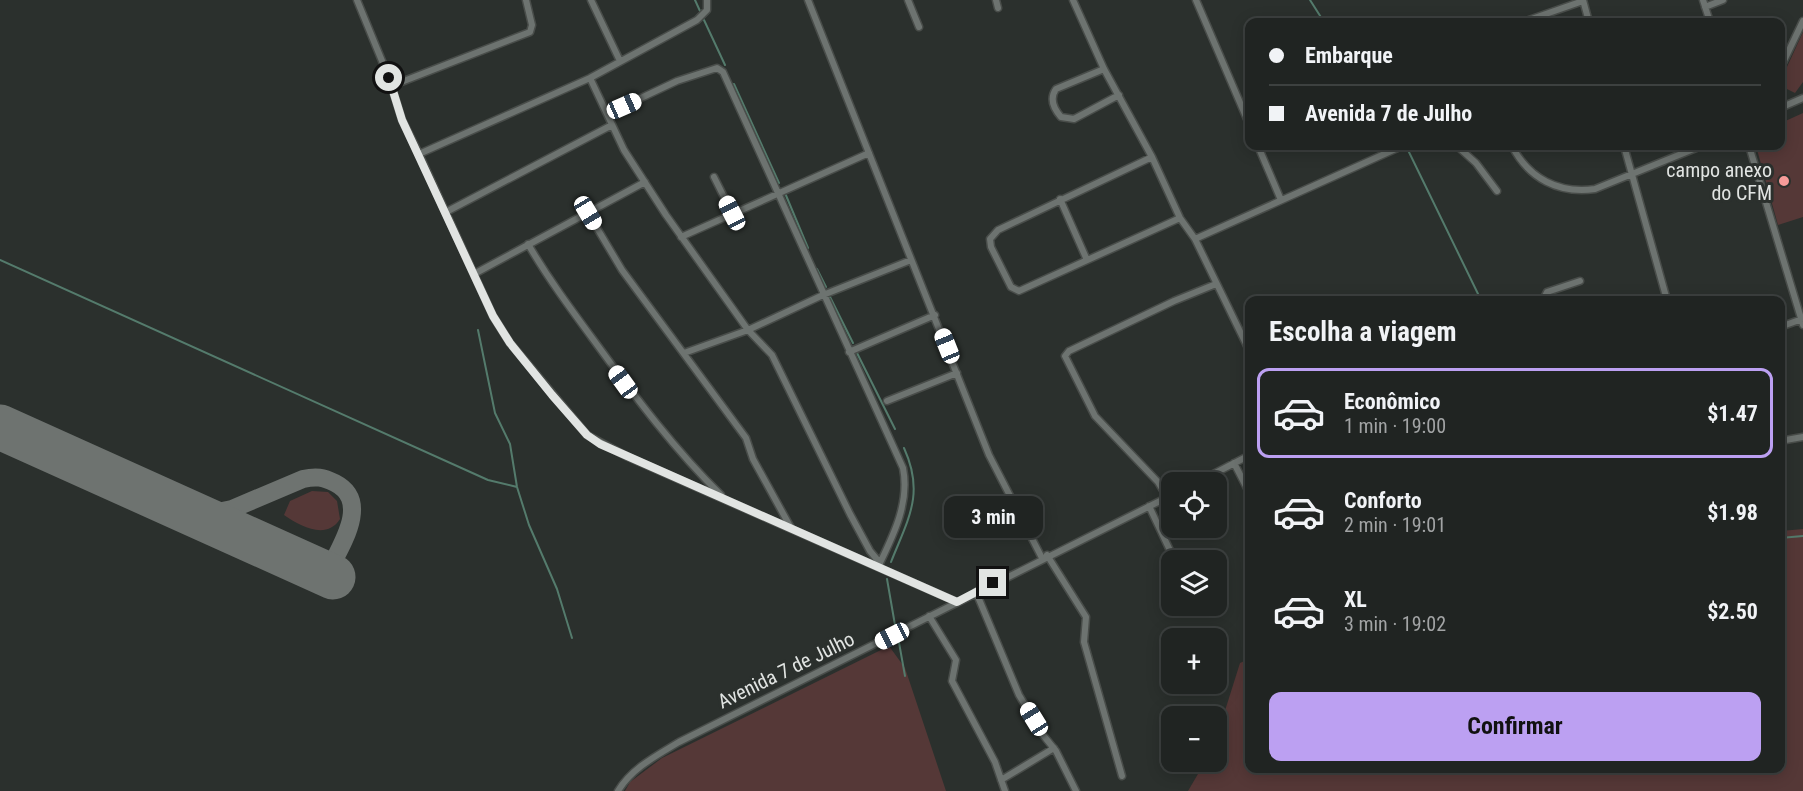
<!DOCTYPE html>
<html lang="pt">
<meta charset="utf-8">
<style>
:root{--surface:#202422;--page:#2d302f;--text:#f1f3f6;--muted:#a2a4a5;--line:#3d4140;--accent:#bca0f2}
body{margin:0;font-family:"Roboto Condensed",sans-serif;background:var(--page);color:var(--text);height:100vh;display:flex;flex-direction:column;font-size:22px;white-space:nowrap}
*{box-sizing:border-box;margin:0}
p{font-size:20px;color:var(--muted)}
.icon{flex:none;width:33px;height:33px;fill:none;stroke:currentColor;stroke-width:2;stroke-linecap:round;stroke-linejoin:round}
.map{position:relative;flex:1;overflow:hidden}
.sheet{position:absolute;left:1245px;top:296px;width:540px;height:477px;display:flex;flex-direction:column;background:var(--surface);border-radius:12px;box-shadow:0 3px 15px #0003,0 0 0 2px var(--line)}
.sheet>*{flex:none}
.top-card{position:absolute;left:1245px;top:18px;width:540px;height:132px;border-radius:12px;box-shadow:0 3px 15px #0003,0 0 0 2px var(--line);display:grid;align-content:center;height:132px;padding:0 24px;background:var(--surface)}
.fabs{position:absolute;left:1161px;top:472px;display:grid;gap:12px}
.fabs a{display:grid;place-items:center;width:66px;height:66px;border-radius:12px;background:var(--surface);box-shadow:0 3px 15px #0003,0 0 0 2px var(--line);font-size:30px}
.end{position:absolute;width:27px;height:27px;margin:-14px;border:8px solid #e1e4e2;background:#111;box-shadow:0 0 0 3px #111}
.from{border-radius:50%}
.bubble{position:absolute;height:42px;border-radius:12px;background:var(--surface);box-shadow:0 3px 15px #0003,0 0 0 2px var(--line);font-size:20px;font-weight:700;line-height:42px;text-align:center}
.car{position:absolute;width:18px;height:36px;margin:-18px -9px;border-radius:8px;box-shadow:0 0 4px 2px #0007;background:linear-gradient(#fff 24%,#345 0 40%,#fff 0 76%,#345 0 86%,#fff 0)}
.top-card b{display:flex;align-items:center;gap:21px;height:57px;font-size:22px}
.top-card b+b{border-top:2px solid var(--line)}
.top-card i{width:15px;height:15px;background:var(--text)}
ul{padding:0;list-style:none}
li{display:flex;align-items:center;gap:18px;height:90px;margin:0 12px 9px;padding:0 12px;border:3px solid transparent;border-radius:12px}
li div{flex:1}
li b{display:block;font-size:22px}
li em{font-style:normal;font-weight:700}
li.selected{border-color:var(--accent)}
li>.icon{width:54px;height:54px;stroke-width:1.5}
h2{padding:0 24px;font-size:27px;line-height:72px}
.cta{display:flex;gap:12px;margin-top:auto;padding:12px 24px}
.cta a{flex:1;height:69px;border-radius:12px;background:var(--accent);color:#111;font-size:24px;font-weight:700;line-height:69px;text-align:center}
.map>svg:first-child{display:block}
.green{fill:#553837}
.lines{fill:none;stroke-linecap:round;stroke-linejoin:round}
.stream{stroke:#547b6c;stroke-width:2}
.taxiway{stroke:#6e7370;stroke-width:18}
.runway{stroke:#6e7370;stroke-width:45}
.minor-casing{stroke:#494d4a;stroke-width:9}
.minor{stroke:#6d7370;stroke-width:6}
.route{stroke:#e1e4e2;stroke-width:8}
.poi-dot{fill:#f59b99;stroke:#2b302d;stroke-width:2}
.labels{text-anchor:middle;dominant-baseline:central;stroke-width:6;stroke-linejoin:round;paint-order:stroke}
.poi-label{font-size:20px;fill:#e1e4e2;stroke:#2b302d;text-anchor:end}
.street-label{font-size:20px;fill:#e1e4e2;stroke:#2b302d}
</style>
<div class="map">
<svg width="1803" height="791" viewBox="0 0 1803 791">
<rect width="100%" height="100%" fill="#2b302d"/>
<!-- green -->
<path class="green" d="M 1803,32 L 1803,82 L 1795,93 L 1781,86 L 1781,80 Z
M 1803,113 L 1803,217 L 1778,225 L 1756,146 L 1780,146 L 1781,123 Z
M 312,491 L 328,492 L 337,501 L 340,519 C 327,540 301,527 284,515 L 290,501 Z
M 1803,529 L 1803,791 L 1188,791 L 1205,762 L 1216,762 L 1217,736 L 1240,663 L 1249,659 L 1250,768 L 1780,768 L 1781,531 Z
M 889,646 L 905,668 L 946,791 L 625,791 L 630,782 L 662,758 Z"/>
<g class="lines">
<!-- stream -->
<path class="stream" d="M 695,0 L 700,11
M 1310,0 L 1324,22
M 704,20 L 725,65
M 734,84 L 779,183
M 1406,146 L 1481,300
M 785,193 L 808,248
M 0,260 L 488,480 L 517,487
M 817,269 L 826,287
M 830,297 L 853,343
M 478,330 L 495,413 L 510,444 L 517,487 L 529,525 L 557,589 L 572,638
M 857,353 L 895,429
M 1780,538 L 1803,536
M 891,562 C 908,519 925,494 904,448
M 887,579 L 895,625
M 898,637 L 905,676"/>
<!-- taxiway -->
<path class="taxiway" d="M 198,516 L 232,509 L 303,479 C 316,476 323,477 335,483 C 372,502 339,548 327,574"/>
<!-- runway -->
<path class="runway" d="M 0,427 L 333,577"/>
<!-- minor casing -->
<g class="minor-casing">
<path id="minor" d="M 357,0 L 389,78 L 402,120 L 419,154
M 591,0 L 620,61
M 707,0 L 707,10 L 697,20 L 590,78 L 419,154 L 493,316 L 510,343 L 587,435 L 628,457 L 957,602
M 808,0 L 989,455 L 1042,558
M 908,0 L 919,27
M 996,0 L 998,8
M 1073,0 L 1104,69 L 1152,157 L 1180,218 L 1195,239
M 1196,0 L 1250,126
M 1583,0 L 1589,22
M 1703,0 L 1710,22
M 1705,7 L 1723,0
M 1523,22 L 1583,1
M 1104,69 L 1056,89 C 1049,99 1054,109 1061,117 L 1074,119 L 1119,95
M 1780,69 L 1803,21
M 590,78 L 624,150 L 666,215 L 748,330 L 772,355 L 850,514 L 870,551 L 880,563
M 391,86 L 530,32 L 532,25 L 526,0
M 1780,108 L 1803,98
M 607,114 L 677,81 L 717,68 L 723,72 L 903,468 C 910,503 893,536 878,567
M 1258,146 L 1281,200
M 1457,146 L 1476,163 L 1497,191
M 1512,146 C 1529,179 1559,194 1595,189 L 1701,146
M 1624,146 L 1667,300
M 1749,146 L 1803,325
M 1152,157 L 998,230 L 990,239 L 991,247 L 1011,287 L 1019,291 L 1180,218
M 714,177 L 732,213
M 1060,199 L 1087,260
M 446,212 L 612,125
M 588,213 L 622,270 L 746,438 L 753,459 L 791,528
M 681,237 L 869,153
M 528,244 C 549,280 573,312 598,346 C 636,398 675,450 721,495
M 474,274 L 645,182
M 1543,300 L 1547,292 L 1580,281
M 1780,327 L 1802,319
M 849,352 L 935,315
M 1250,352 L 1195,239 L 1400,147
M 684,353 L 748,330 L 823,295 L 911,260
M 887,401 L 957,373
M 1780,441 L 1803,437
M 1234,463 L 1250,494
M 1196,483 L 1250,455
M 1167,497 L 1158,482 L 1095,416 L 1065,356 L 1069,351 L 1174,301 L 1216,284
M 1149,506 L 1175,561
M 1047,555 L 1086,617 L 1084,642 L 1122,776
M 976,592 L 1019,695 L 1043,735 L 1056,751 L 1076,791
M 929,616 L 956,660 L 952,681 L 995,762 L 1005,791
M 1001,780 L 1054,748
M 618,791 C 632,768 656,756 679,742 L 1172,495"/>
</g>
<!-- minor -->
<use href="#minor" class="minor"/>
</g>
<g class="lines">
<!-- route -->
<path class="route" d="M 389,78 L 402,120 L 493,316 L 510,343 L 552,395 L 587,435 L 600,444 L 957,602 L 993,583"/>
</g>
<!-- markers -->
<circle class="poi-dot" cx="1784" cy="181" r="6"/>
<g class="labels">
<!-- poi labels -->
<g class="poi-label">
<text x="1772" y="170">campo anexo<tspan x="1772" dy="23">do CFM</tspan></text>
</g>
<!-- street labels -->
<g class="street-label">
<text transform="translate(786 670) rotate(-26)">Avenida 7 de Julho</text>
</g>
</g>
</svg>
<div class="fabs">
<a><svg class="icon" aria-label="locate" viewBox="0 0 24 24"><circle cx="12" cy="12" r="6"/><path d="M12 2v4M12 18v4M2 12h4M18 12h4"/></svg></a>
<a><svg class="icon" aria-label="layers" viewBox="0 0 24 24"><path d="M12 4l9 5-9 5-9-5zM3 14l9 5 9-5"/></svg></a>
<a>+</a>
<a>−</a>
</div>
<i class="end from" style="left:389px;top:78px"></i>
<i class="end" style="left:993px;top:583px"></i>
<div class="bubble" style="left:944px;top:496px;width:99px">3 min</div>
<i class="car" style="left:624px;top:106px;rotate:66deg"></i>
<i class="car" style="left:588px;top:213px;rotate:149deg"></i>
<i class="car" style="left:732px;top:213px;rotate:333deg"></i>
<i class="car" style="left:947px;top:346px;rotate:338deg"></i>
<i class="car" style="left:623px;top:382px;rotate:324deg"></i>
<i class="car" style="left:892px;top:636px;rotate:243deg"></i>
<i class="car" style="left:1034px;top:719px;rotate:328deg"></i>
<div class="top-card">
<b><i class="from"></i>Embarque</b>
<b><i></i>Avenida 7 de Julho</b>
</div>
<section class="sheet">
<h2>Escolha a viagem</h2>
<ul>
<li class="selected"><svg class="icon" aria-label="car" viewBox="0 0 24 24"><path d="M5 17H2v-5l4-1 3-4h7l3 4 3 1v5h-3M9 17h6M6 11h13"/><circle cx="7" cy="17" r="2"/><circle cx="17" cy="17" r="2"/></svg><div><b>Econômico</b><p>1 min · 19:00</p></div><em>$1.47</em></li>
<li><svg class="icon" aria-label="car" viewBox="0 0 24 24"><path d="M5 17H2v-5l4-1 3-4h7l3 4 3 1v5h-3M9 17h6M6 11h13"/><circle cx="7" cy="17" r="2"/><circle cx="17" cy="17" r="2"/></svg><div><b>Conforto</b><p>2 min · 19:01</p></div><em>$1.98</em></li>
<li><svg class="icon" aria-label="car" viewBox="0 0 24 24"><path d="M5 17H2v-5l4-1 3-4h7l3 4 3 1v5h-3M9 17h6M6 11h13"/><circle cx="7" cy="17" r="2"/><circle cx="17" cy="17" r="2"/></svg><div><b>XL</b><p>3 min · 19:02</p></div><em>$2.50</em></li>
</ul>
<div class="cta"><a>Confirmar</a></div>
</section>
</div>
